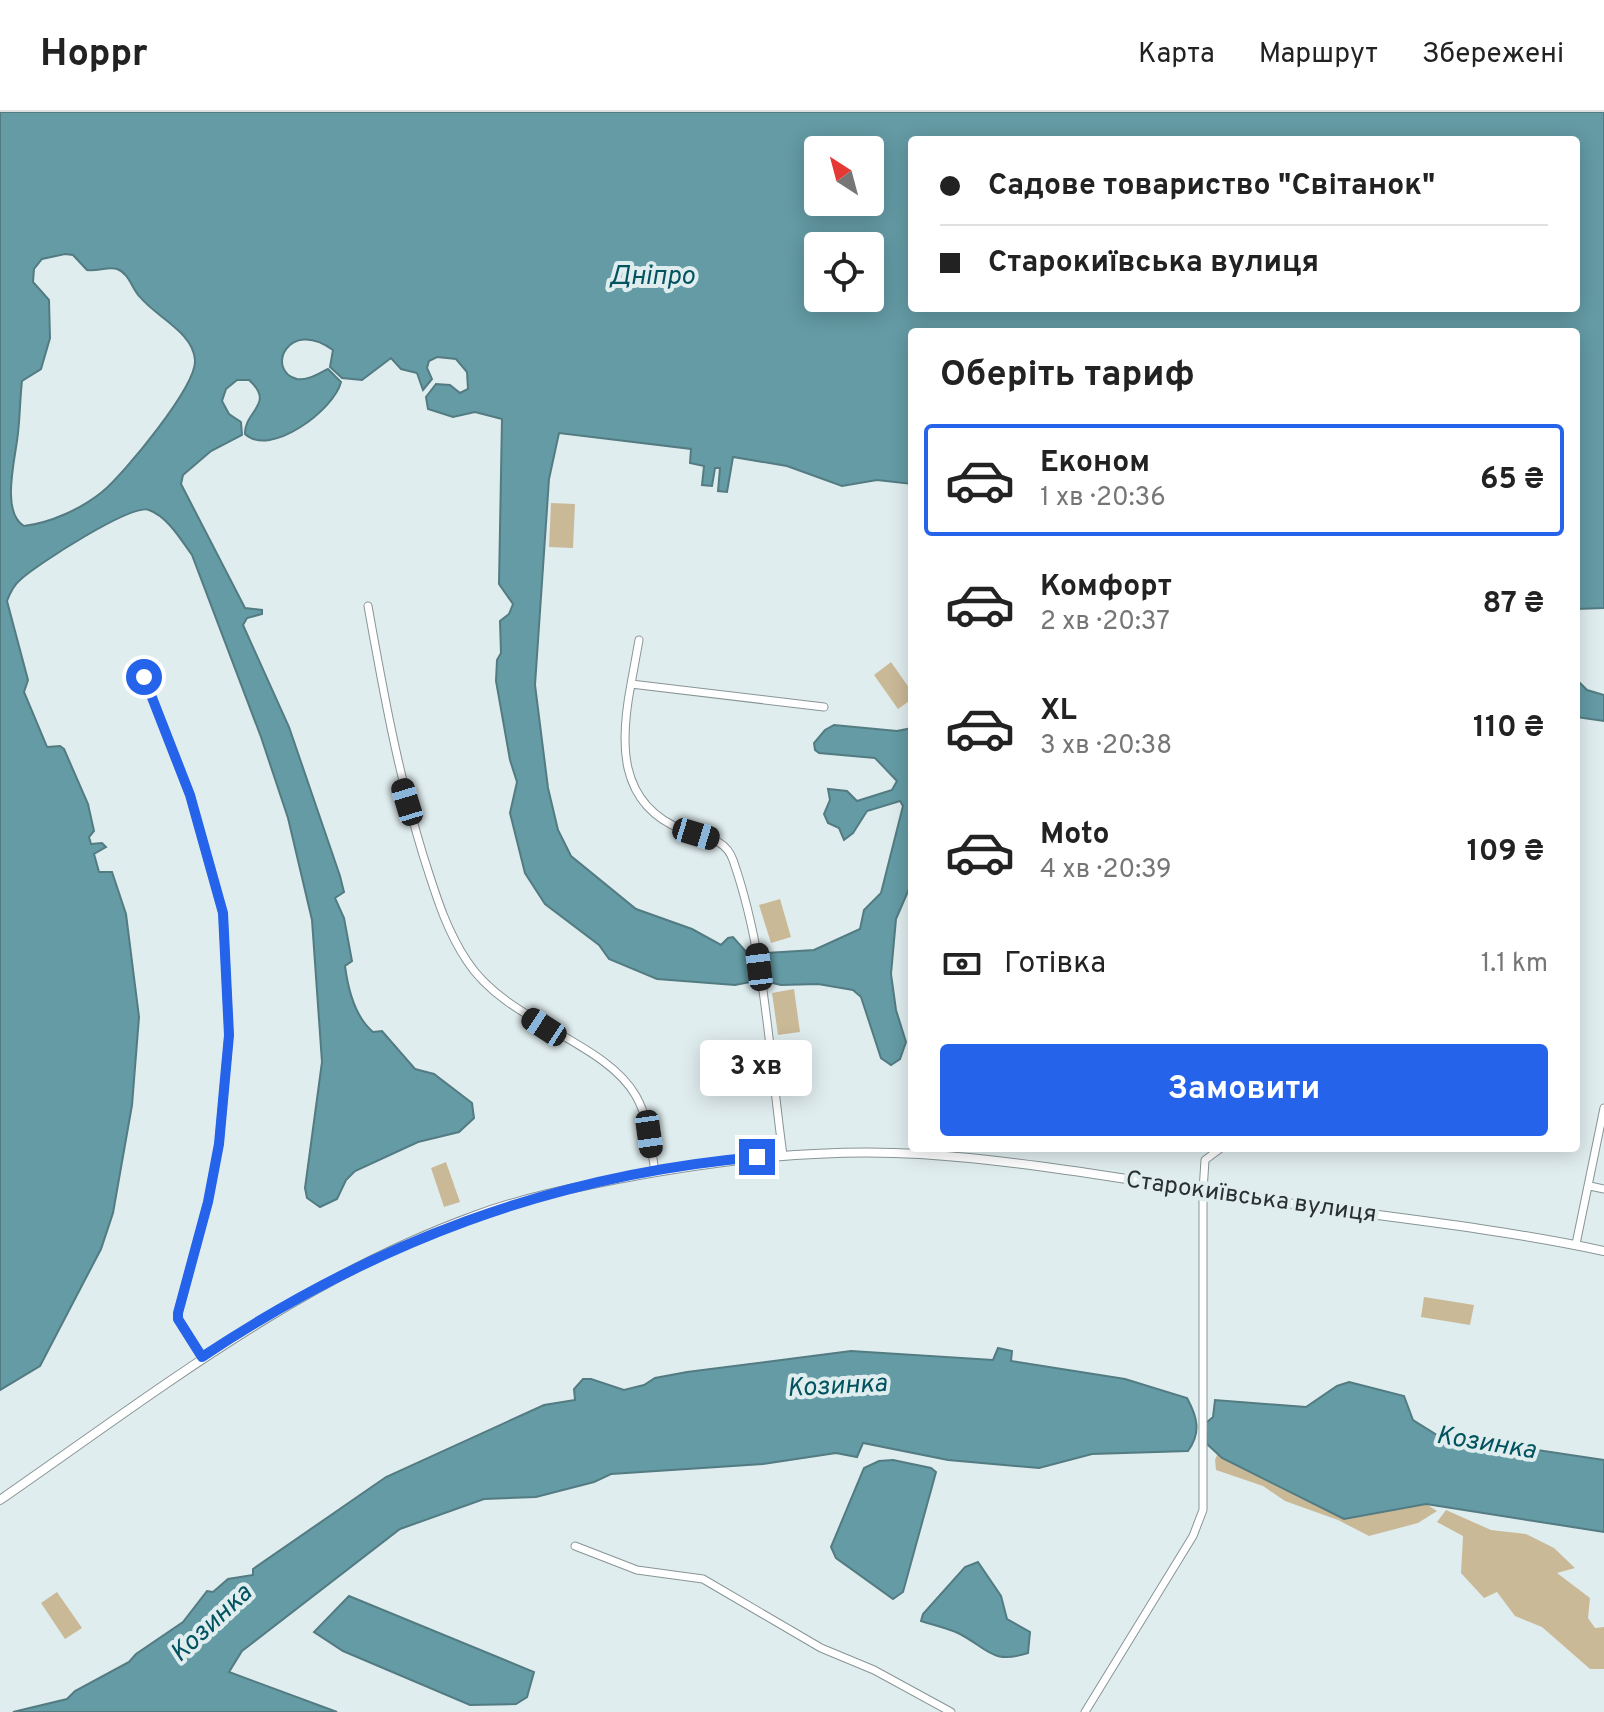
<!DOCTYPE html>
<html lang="uk">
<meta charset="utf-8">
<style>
:root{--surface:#fff;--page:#f2f2f2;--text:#222;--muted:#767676;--line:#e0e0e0;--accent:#2563eb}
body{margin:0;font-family:Overpass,sans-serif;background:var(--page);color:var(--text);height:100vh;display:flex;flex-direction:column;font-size:30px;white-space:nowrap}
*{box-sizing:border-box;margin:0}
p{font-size:26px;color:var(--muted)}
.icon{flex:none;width:44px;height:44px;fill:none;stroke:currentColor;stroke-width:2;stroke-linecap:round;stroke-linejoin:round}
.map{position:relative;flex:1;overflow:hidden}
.details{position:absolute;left:908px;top:216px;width:672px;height:824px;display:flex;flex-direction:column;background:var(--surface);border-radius:8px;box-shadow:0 4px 20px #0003}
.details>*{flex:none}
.banner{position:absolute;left:908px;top:24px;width:672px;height:176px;border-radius:8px;box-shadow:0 4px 20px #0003;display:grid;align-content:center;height:176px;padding:0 32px;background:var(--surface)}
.needle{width:52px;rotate:324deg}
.fabs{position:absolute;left:804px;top:24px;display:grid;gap:16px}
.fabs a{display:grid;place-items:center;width:80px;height:80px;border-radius:8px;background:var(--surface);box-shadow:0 4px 20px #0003;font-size:40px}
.end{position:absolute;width:36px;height:36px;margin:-18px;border:10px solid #2563eb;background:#fff;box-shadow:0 0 0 4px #fff}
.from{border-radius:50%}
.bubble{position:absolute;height:56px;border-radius:8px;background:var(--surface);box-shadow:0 4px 20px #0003;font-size:26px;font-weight:700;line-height:56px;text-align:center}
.car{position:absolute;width:24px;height:48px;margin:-24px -12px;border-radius:10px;box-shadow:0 0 6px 2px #0007;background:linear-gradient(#222 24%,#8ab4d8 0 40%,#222 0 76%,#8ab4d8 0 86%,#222 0)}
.banner b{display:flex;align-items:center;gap:28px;height:76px;font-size:30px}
.banner b+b{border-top:2px solid var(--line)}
.banner i{width:20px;height:20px;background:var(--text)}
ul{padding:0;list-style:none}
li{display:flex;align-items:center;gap:24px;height:112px;margin:0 16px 12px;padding:0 16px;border:4px solid transparent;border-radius:8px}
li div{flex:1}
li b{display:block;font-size:30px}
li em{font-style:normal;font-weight:700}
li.selected{border-color:var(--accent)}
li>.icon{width:72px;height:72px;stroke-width:1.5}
h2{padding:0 32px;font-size:36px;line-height:96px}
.pay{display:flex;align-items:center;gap:20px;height:88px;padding:0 32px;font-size:30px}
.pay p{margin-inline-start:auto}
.cta{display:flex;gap:16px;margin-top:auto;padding:16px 32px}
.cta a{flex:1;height:92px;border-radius:8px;background:var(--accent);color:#fff;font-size:32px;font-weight:700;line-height:92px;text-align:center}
header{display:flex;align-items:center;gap:48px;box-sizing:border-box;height:112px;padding:0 40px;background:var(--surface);border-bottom:2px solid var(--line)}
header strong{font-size:38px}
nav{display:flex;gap:44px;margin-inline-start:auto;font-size:28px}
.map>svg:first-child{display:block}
.green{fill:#cab997}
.water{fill:#649ba5;stroke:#537b82;stroke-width:2;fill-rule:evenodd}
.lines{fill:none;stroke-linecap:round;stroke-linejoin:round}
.minor-casing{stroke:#889496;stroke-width:9}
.tertiary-casing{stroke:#889496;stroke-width:10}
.minor{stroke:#fff;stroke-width:7}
.tertiary{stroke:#fff;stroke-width:8}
.route{stroke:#2563eb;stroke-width:10}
.labels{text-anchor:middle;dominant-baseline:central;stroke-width:8;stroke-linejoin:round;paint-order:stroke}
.street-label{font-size:24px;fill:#2b3031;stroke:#e0edef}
.water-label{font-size:26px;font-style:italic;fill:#00535f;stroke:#e0edef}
</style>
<header>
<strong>Hoppr</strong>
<nav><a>Карта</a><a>Маршрут</a><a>Збережені</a></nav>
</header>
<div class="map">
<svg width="1604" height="1600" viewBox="0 0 1604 1600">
<rect width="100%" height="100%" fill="#e0edef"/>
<!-- green -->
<path class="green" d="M 551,391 L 575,392 L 573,436 L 549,435 Z
M 891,550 L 912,580 L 912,587 L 898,597 L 874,563 Z
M 780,787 L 791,825 L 771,831 L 759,793 Z
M 794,877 L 800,920 L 778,923 L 772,881 Z
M 446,1050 L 460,1090 L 444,1095 L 431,1056 Z
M 1424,1185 L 1474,1193 L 1470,1213 L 1421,1205 Z
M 1219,1338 L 1344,1407 L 1426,1392 L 1437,1399 L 1418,1411 L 1369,1424 L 1338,1408 L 1285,1389 L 1263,1374 L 1216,1358 L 1215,1348 Z
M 1446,1398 L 1491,1418 L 1526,1422 L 1554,1436 L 1575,1456 L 1557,1461 L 1590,1486 L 1588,1506 L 1595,1516 L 1604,1515 L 1604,1557 L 1590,1557 L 1542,1515 L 1515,1504 L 1497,1480 L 1484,1486 L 1461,1461 L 1463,1424 L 1437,1410 Z
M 57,1480 L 82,1516 L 65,1527 L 41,1491 Z"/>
<!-- water -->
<path class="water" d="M 0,0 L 1604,0 L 1604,496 L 1576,497 L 1576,220 L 912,220 L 912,372 L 877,368 L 842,374 L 787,354 L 733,345 L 727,380 L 718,379 L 720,356 L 715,356 L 712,374 L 702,373 L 704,354 L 690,351 L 691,337 L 559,321 L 549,367 L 535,573 L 548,676 L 558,718 L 571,744 L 636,797 L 692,817 L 721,833 L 728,826 L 733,825 L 748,842 L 814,838 L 860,817 L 864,798 L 881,781 L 903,694 L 900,689 L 867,699 L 853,721 L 844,728 L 839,716 L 828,711 L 824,702 L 830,688 L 828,677 L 847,679 L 857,689 L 892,678 L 897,669 L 875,646 L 819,641 L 815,638 L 814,631 L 825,618 L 834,613 L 897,619 L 912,616 L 912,770 L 896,807 L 891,862 L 896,898 L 906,930 L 900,947 L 891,953 L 881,946 L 861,885 L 853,878 L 818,872 L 781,873 L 760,868 L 735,873 L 657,867 L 609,847 L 599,833 L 545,792 L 525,761 L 510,701 L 517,670 L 510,648 L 496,569 L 497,548 L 501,541 L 500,509 L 509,502 L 513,492 L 499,472 L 502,307 L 475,300 L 453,305 L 428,297 L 426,285 L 436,272 L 450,273 L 460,281 L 468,277 L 467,260 L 456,247 L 437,245 L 429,249 L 427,256 L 432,267 L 423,278 L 417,261 L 401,257 L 391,246 L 362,268 L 342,266 L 330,255 L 333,238 C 288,205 265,259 297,267 C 307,269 319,261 328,257 L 341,270 C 334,298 270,346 245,322 C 244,299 276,292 249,268 L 237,268 L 226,277 L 222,289 L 229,302 L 241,310 L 242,323 L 211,339 L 183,363 L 181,372 L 245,496 L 262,498 L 262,502 L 247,506 L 243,513 L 289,615 L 340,764 L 344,780 L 335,786 L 344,806 L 352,849 L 345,854 C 348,877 355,905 373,920 L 382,919 L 415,957 L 434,962 L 472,991 L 474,1006 L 459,1020 L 418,1030 L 355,1059 L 346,1068 L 337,1087 L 320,1095 L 307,1086 L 305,1076 L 322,950 L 312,808 L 288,706 L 261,625 L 192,443 C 181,428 168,405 149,398 C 132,391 36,453 20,468 C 14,473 10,481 7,489 L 28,568 L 24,580 L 47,635 L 60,634 L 64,637 L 88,692 L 94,719 L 89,725 L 91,732 L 102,731 L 106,735 L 94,742 L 99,760 L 112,760 L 126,802 L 139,905 L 132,993 L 113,1101 L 101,1137 L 40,1254 L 0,1278 ZM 912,28 L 1576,28 L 1576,196 L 912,196 ZM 818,38 L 870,38 L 870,90 L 818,90 ZM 818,134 L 870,134 L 870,186 L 818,186 ZM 65,142 L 73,143 L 87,158 C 97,160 108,154 117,157 C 129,161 132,177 140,185 C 156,205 193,220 195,248 C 197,274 123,363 102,380 C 81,397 50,411 24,414 C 0,400 16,344 18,321 C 20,304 20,286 22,269 L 41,257 L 50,226 L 49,188 L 33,170 L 34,157 L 42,147 Z
M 1576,567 L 1587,578 L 1604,583 L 1604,609 L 1576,605 Z
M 998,1236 L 1012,1239 L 1011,1249 L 1125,1267 L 1187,1286 C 1198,1306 1201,1321 1188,1339 L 1092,1342 L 1039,1356 L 948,1348 L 863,1331 L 857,1345 L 836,1341 L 763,1352 L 611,1362 L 594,1370 L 536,1385 L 484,1387 L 400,1417 L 242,1539 L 229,1560 L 337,1600 L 13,1600 L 67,1587 L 75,1579 L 129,1550 L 136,1542 L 183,1510 L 207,1479 L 213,1480 L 228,1467 L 253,1463 L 253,1457 L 386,1365 L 544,1293 L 575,1288 L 574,1277 L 583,1267 L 591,1267 L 624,1278 L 644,1273 L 655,1266 L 687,1260 L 851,1239 L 993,1248 Z
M 1349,1270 L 1404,1284 L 1413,1308 L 1437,1323 L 1604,1348 L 1604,1420 L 1426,1392 L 1344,1407 L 1222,1346 L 1207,1332 L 1206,1311 L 1213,1305 L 1215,1288 L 1306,1295 L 1337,1274 Z
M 893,1348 L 931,1356 L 936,1360 L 903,1480 L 893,1487 L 836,1446 L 831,1435 L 864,1356 L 879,1349 Z
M 978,1450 L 1001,1484 L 1007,1507 L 1030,1520 L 1028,1541 C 991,1553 988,1536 958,1521 C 947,1516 933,1513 921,1509 L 923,1502 L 965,1455 Z
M 349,1484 L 534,1560 L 527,1585 L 516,1592 L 470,1593 L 343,1539 L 314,1520 Z"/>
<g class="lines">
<!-- minor casing -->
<g class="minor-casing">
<path id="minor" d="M 368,494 C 383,578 398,661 423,743 C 435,780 445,816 467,849 C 507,911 605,929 636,984 C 649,1007 651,1035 655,1060
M 144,565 L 190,683 L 223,801 L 229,923 L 219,1032 L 208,1090 L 178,1201 L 178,1207 L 202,1245
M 631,572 L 639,528
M 783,1043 C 769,944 766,842 733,748 C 725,725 703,726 683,718 C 617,692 620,629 631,572 L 824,595
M 1590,1074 L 1604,1077
M 1576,1132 L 1604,996
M 575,1434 L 637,1458 L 703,1467 L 821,1536 L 874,1558 L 951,1600
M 1085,1600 L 1193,1424 L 1203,1398 L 1203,1079 L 1205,1048 L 1221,1036"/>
</g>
<!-- tertiary casing -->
<g class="tertiary-casing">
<path id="tertiary" d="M 0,1388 C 153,1282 298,1168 474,1104 C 522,1086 573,1076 623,1066 C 721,1048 819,1036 920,1042 C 1030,1049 1140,1070 1250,1086 C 1367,1103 1487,1114 1604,1139"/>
</g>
<!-- minor -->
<use href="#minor" class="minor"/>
<!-- tertiary -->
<use href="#tertiary" class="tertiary"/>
</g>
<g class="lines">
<!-- route -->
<path class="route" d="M 144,565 L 190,683 L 223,801 L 229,923 L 219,1032 L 208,1090 L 178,1201 L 178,1207 L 202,1245 C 373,1131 552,1063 757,1045"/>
</g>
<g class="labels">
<!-- street labels -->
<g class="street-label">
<text transform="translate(1251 1086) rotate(8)">Старокиївська вулиця</text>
</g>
<!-- water labels -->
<g class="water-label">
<text x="652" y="165">Дніпро</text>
<text transform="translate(837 1275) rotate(-3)">Козинка</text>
<text transform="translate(1486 1332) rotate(9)">Козинка</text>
<text transform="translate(212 1512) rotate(-43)">Козинка</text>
</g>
</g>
</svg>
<div class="fabs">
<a><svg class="needle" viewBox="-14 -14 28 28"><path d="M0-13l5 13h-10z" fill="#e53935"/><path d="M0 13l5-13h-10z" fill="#767676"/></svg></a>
<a><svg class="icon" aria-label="locate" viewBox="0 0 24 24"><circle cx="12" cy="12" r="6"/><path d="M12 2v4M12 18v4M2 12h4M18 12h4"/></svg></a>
</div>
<i class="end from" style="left:144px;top:565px"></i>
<i class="end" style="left:757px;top:1045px"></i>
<div class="bubble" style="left:700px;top:928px;width:112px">3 хв</div>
<i class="car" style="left:407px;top:690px;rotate:343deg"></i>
<i class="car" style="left:696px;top:722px;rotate:107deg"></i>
<i class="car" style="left:759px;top:855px;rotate:353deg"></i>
<i class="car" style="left:544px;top:915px;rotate:303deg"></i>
<i class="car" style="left:649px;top:1022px;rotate:172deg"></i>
<div class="banner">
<b><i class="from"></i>Садове товариство &quot;Світанок&quot;</b>
<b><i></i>Старокиївська вулиця</b>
</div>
<section class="details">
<h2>Оберіть тариф</h2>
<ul>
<li class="selected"><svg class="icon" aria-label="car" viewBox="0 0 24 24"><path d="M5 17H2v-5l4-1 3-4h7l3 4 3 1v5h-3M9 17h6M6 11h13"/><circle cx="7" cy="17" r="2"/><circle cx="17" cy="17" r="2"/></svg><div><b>Економ</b><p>1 хв · 20:36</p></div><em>65 ₴</em></li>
<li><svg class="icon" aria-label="car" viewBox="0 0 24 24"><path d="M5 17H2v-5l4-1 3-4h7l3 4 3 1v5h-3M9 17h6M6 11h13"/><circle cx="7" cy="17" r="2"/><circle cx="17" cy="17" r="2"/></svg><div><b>Комфорт</b><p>2 хв · 20:37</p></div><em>87 ₴</em></li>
<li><svg class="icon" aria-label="car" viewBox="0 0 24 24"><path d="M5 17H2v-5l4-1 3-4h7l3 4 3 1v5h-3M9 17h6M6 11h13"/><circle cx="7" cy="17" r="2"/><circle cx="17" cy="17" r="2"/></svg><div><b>XL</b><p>3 хв · 20:38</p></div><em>110 ₴</em></li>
<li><svg class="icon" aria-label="car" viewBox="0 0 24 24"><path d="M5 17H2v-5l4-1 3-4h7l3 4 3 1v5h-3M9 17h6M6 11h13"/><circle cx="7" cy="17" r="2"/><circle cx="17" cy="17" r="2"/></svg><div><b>Moto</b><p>4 хв · 20:39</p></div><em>109 ₴</em></li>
</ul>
<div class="pay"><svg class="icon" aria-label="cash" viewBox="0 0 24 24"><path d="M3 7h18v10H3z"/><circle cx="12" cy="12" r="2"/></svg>Готівка<p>1.1 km</p></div>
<div class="cta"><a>Замовити</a></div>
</section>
</div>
